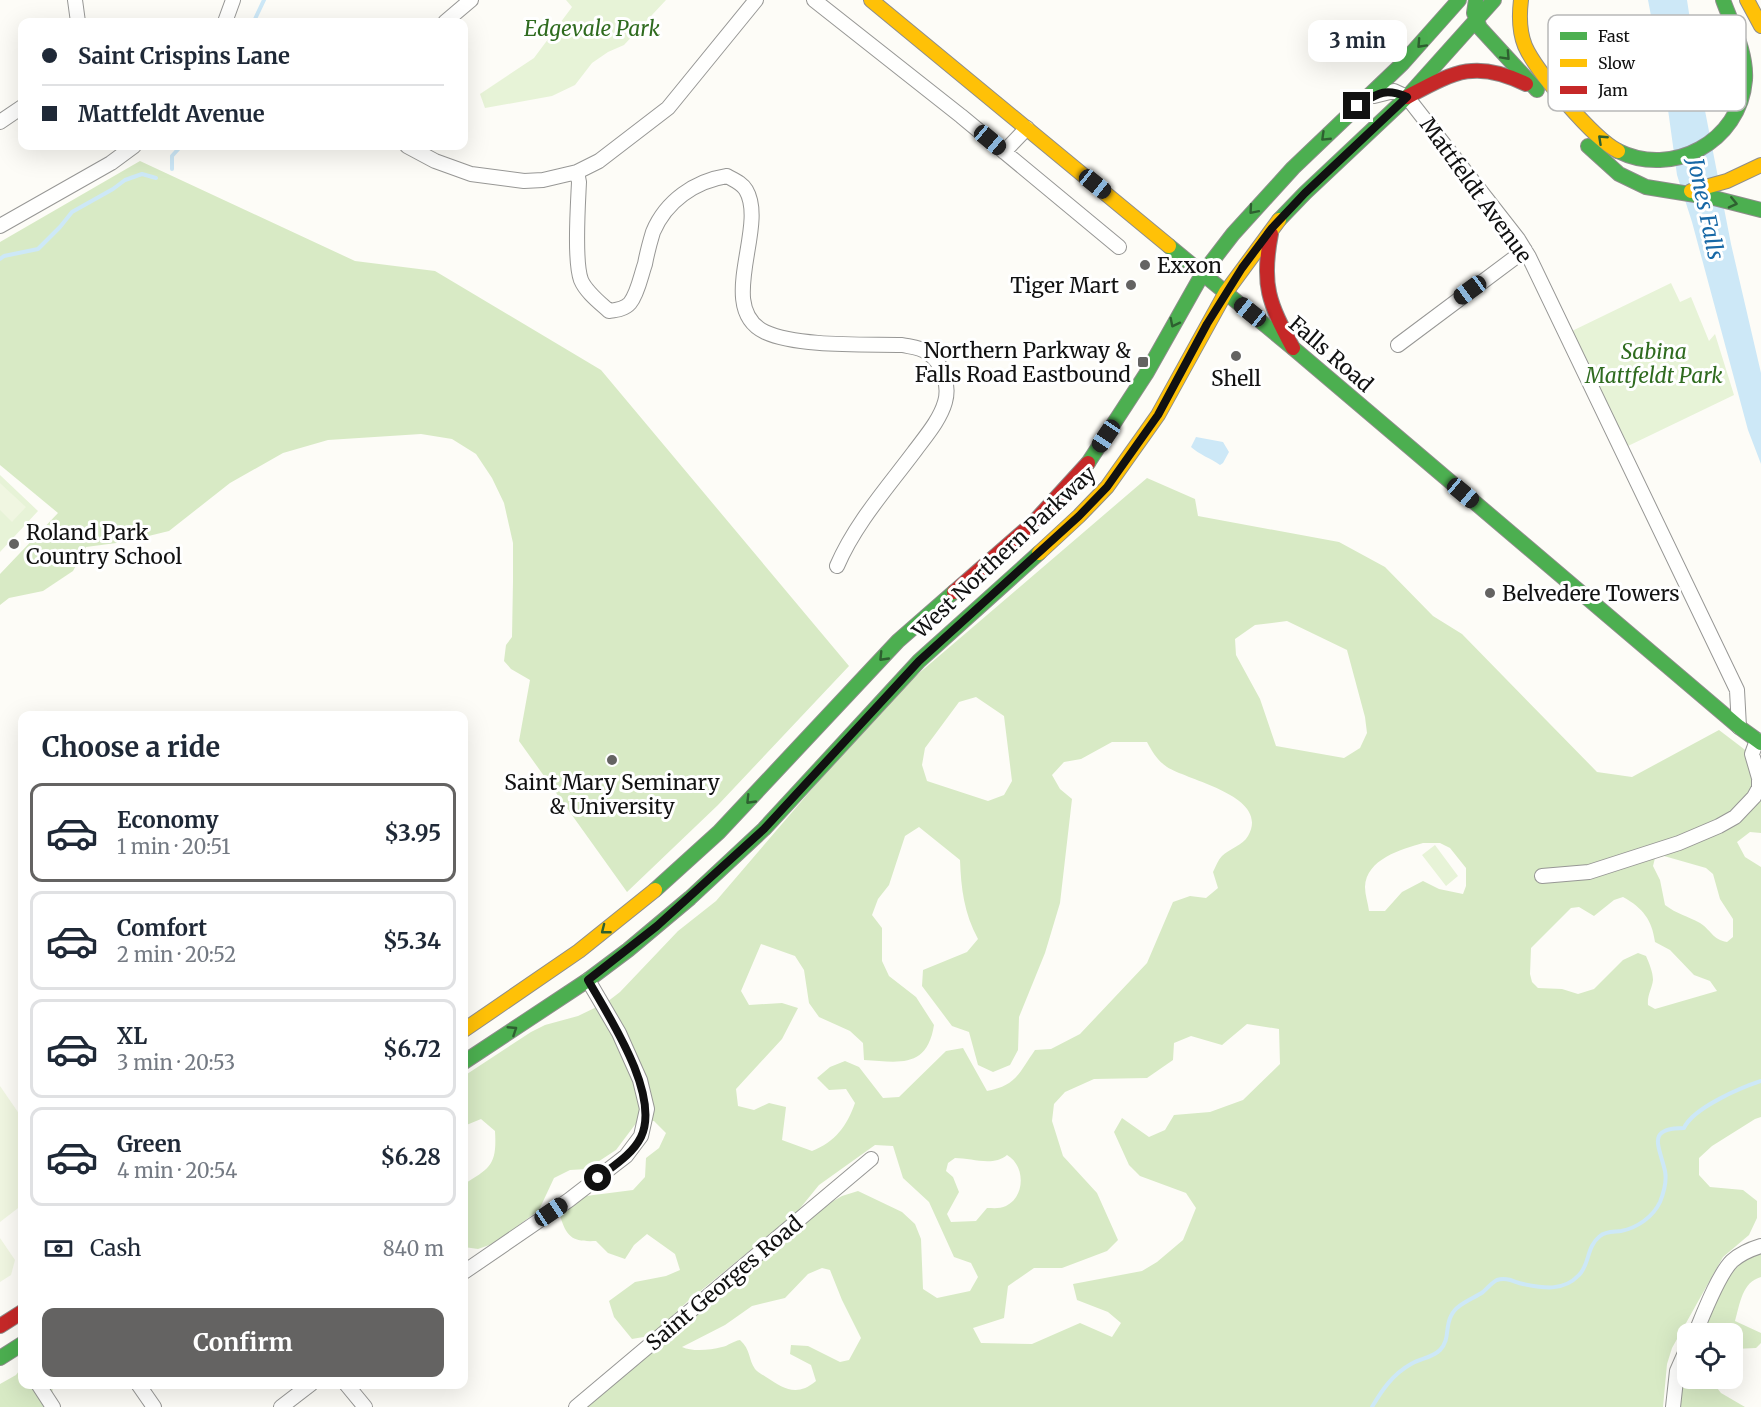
<!DOCTYPE html>
<meta charset="utf-8">
<style>
:root{--surface:#fff;--page:#f2f2f3;--text:#1f2937;--muted:#747a83;--line:#e0e1e3;--accent:#646362}
body{margin:0;font-family:Merriweather,serif;background:var(--page);color:var(--text);height:100vh;display:flex;flex-direction:column;font-size:22px;white-space:nowrap}
*{box-sizing:border-box;margin:0}
p{font-size:20px;color:var(--muted)}
.icon{flex:none;width:33px;height:33px;fill:none;stroke:currentColor;stroke-width:2;stroke-linecap:round;stroke-linejoin:round}
.map{position:relative;flex:1;overflow:hidden}
.sheet{position:absolute;left:18px;top:711px;width:450px;height:678px;display:flex;flex-direction:column;background:var(--surface);border-radius:12px;box-shadow:0 6px 24px #0002}
.sheet>*{flex:none}
.banner{position:absolute;left:18px;top:18px;width:450px;height:132px;border-radius:12px;box-shadow:0 6px 24px #0002;display:grid;align-content:center;height:132px;padding:0 24px;background:var(--surface)}
.fabs{position:absolute;left:1677px;top:1323px;display:grid;gap:12px}
.fabs a{display:grid;place-items:center;width:66px;height:66px;border-radius:12px;background:var(--surface);box-shadow:0 6px 24px #0002;font-size:30px}
.end{position:absolute;width:27px;height:27px;margin:-14px;border:8px solid #111;background:#fff;box-shadow:0 0 0 3px #fff}
.from{border-radius:50%}
.bubble{position:absolute;height:42px;border-radius:12px;background:var(--surface);box-shadow:0 6px 24px #0002;font-size:20px;font-weight:700;line-height:42px;text-align:center}
.car{position:absolute;width:18px;height:36px;margin:-18px -9px;border-radius:8px;box-shadow:0 0 4px 2px #0007;background:linear-gradient(#222 24%,#8ab4d8 0 40%,#222 0 76%,#8ab4d8 0 86%,#222 0)}
.banner b{display:flex;align-items:center;gap:21px;height:57px;font-size:22px}
.banner b+b{border-top:2px solid var(--line)}
.banner i{width:15px;height:15px;background:var(--text)}
ul{padding:0;list-style:none}
li{display:flex;align-items:center;gap:18px;height:99px;margin:0 12px 9px;padding:0 12px;border:3px solid var(--line);border-radius:12px}
li div{flex:1}
li b{display:block;font-size:22px}
li em{font-style:normal;font-weight:700}
li.active{border-color:var(--accent)}
li>.icon{width:54px;height:54px;stroke-width:1.5}
h2{padding:0 24px;font-size:27px;line-height:72px}
.pay{display:flex;align-items:center;gap:15px;height:66px;padding:0 24px;font-size:22px}
.pay p{margin-inline-start:auto}
.cta{display:flex;gap:12px;margin-top:auto;padding:12px 24px}
.cta a{flex:1;height:69px;border-radius:12px;background:var(--accent);color:#fff;font-size:24px;font-weight:700;line-height:69px;text-align:center}
.map>svg:first-child{display:block}
.green{fill:#e7f3d7}
.forest{fill:#d8eac5;fill-rule:evenodd}
.pitch{fill:#f0f6e1}
.water{fill:#cde8f7}
.lines{fill:none;stroke-linecap:round;stroke-linejoin:round}
.stream{stroke:#cde8f7;stroke-width:4}
.street-casing{stroke:#979795;stroke-width:16}
.fast-casing{stroke:#8e8d8b;stroke-width:16}
.slow-casing{stroke:#8e8d8b;stroke-width:16}
.jam-casing{stroke:#8e8d8b;stroke-width:16}
.street{stroke:#fffffe;stroke-width:14}
.fast{stroke:#4caf50;stroke-width:14}
.slow{stroke:#ffc107;stroke-width:14}
.jam{stroke:#c62828;stroke-width:14}
.oneway{stroke:#2e6030}
.route{stroke:#111;stroke-width:8}
.poi-dot{fill:#646362;stroke:#fff;stroke-width:2}
.labels{text-anchor:middle;dominant-baseline:central;stroke-width:6;stroke-linejoin:round;paint-order:stroke}
.park-label{font-size:21px;font-style:italic;fill:#2f6b1f;stroke:#fff}
.street-label{font-size:21px;fill:#111;stroke:#fff}
.poi-label{font-size:21px;fill:#111;stroke:#fff;text-anchor:start}
.water-label{font-size:22px;font-style:italic;fill:#1768a6;stroke:#fff}
.key{fill:#fff;stroke:#b8b8b8;stroke-width:1.5}
.key-label{font-size:16px;fill:#111}
</style>
<div class="map">
<svg width="1761" height="1407" viewBox="0 0 1761 1407">
<rect width="100%" height="100%" fill="#fdfcf7"/>
<!-- green -->
<path class="green" d="M 566,0 L 666,0 L 624,45 L 608,52 L 592,63 L 575,85 L 552,96 L 485,108 L 480,94 L 534,58 L 572,7 Z
M 1671,283 L 1680,302 L 1691,297 L 1709,341 L 1715,334 L 1734,395 L 1628,446 L 1572,331 Z
M 0,475 L 38,511 L 0,552 Z
M 1435,845 L 1458,876 L 1446,886 L 1422,855 Z"/>
<!-- forest -->
<path class="forest" d="M 140,161 L 355,261 L 435,271 L 601,370 L 849,666 L 718,805 L 627,892 L 519,741 L 530,680 L 511,669 L 504,661 L 506,645 L 512,637 L 513,581 L 513,543 L 504,503 L 492,478 L 476,454 L 452,439 L 421,434 L 328,440 L 283,453 L 230,483 L 169,531 L 124,542 L 86,547 L 73,571 L 43,591 L 9,598 L 0,605 L 0,574 L 58,513 L 0,465 L 0,242 Z
M 1147,478 L 1195,499 L 1198,516 L 1339,542 L 1385,567 L 1433,616 L 1462,634 L 1597,772 L 1632,777 L 1719,730 L 1761,762 L 1761,833 L 1750,832 L 1737,842 L 1745,857 L 1761,867 L 1761,1117 L 1755,1119 L 1712,1146 L 1699,1158 L 1699,1175 L 1710,1187 L 1743,1190 L 1757,1201 L 1757,1218 L 1749,1235 L 1723,1257 L 1672,1348 L 1667,1364 L 1663,1407 L 587,1407 L 653,1350 L 705,1309 L 740,1275 L 828,1204 L 842,1196 L 858,1191 L 902,1212 L 915,1224 L 921,1239 L 923,1289 L 937,1298 L 970,1291 L 978,1277 L 971,1263 L 954,1257 L 929,1202 L 903,1178 L 893,1146 L 875,1145 L 819,1185 L 797,1212 L 687,1302 L 662,1326 L 649,1336 L 632,1339 L 614,1317 L 609,1301 L 635,1282 L 666,1276 L 680,1270 L 675,1254 L 647,1234 L 634,1245 L 625,1259 L 608,1253 L 596,1241 C 573,1242 567,1238 560,1216 L 586,1196 L 633,1190 L 645,1177 L 646,1158 L 659,1148 L 666,1133 L 654,1121 L 637,1122 L 616,1150 L 587,1169 L 570,1170 L 554,1178 L 539,1210 L 495,1243 L 478,1249 L 464,1247 L 464,1184 C 491,1168 497,1164 495,1131 L 481,1119 L 464,1126 L 464,1076 L 531,1032 L 545,1025 L 578,1016 L 607,1002 L 620,992 L 678,931 L 716,901 L 890,698 ZM 1287,621 L 1347,650 L 1365,717 L 1367,733 L 1360,748 L 1344,758 L 1276,746 L 1260,699 L 1236,655 L 1235,639 L 1255,625 ZM 976,697 L 1004,716 L 1012,781 L 1004,795 L 988,801 L 927,781 L 922,765 L 925,748 L 959,702 ZM 1112,742 L 1147,742 C 1153,753 1157,760 1167,767 C 1189,781 1271,796 1248,836 C 1243,845 1229,849 1222,856 C 1218,860 1216,866 1213,872 L 1218,888 L 1206,898 L 1190,896 L 1173,902 L 1147,963 L 1080,1034 L 1051,1049 L 1035,1050 C 1019,1073 1016,1086 987,1091 L 963,1048 L 946,1051 L 899,1097 L 883,1098 L 859,1067 L 845,1061 L 830,1067 L 817,1078 L 829,1090 L 846,1089 L 855,1103 C 847,1126 835,1142 812,1151 L 782,1140 L 786,1107 L 769,1103 L 754,1110 L 738,1106 L 736,1089 L 782,1039 L 798,1008 L 782,1003 L 749,1005 L 741,991 L 761,944 L 795,956 L 804,970 L 809,1003 L 819,1017 L 850,1031 L 863,1043 L 864,1060 C 899,1062 927,1069 934,1025 L 916,997 L 889,976 L 882,961 L 882,928 L 872,915 L 878,899 L 889,885 L 905,836 L 919,827 L 960,860 C 961,888 964,913 978,939 L 967,952 L 923,970 L 922,986 L 952,1026 L 969,1032 L 978,1065 L 993,1072 L 1010,1065 L 1018,1050 L 1019,1017 L 1045,953 L 1060,903 L 1072,799 L 1060,789 L 1052,775 L 1064,762 L 1081,759 ZM 1423,843 L 1440,843 L 1450,848 L 1466,868 L 1466,886 L 1463,894 L 1439,889 L 1423,881 L 1402,892 L 1385,911 L 1369,911 C 1368,903 1365,895 1365,887 C 1366,859 1402,849 1423,843 ZM 1664,856 L 1706,868 L 1713,874 L 1720,899 L 1733,919 L 1733,937 L 1727,942 C 1713,940 1710,929 1700,923 C 1687,916 1677,914 1665,905 L 1660,880 L 1653,866 L 1655,858 ZM 1623,897 C 1643,908 1652,920 1655,942 L 1670,950 L 1694,975 L 1710,981 L 1717,991 L 1655,1009 L 1648,1005 C 1647,995 1652,989 1653,980 C 1653,972 1649,963 1646,956 L 1638,953 L 1623,960 L 1594,989 L 1578,994 L 1562,989 L 1538,988 L 1532,982 L 1530,974 L 1531,948 L 1571,908 L 1579,907 L 1594,916 L 1614,900 ZM 1247,1024 L 1279,1029 L 1280,1064 L 1243,1100 L 1210,1112 L 1174,1115 L 1165,1130 L 1149,1137 L 1122,1118 L 1114,1132 L 1129,1165 L 1140,1176 L 1186,1193 L 1196,1208 L 1183,1240 L 1157,1262 L 1142,1271 L 1073,1284 L 1077,1300 L 1108,1312 L 1121,1323 L 1112,1337 L 1080,1323 L 1032,1344 L 981,1343 L 973,1328 L 1004,1318 L 1008,1286 L 1034,1268 L 1062,1268 L 1107,1251 L 1118,1240 L 1097,1193 L 1063,1156 L 1052,1121 L 1054,1104 L 1065,1092 L 1094,1079 L 1147,1078 L 1173,1060 L 1174,1043 L 1191,1036 L 1222,1045 ZM 1007,1155 C 1025,1165 1026,1196 1006,1206 C 1000,1209 993,1208 987,1208 L 976,1221 L 951,1222 L 947,1214 L 959,1192 L 953,1177 L 946,1171 L 948,1163 L 955,1158 C 972,1158 993,1167 1007,1155 ZM 822,1268 L 830,1270 L 842,1300 L 861,1338 L 849,1360 L 840,1362 L 808,1346 L 791,1345 L 790,1354 L 811,1365 L 816,1381 C 797,1397 784,1389 766,1377 C 763,1375 757,1372 755,1369 C 748,1359 751,1350 740,1340 C 733,1341 728,1346 722,1347 C 710,1350 693,1352 682,1347 L 725,1325 L 752,1306 L 785,1298 L 808,1274 Z
M 1761,1254 L 1761,1277 C 1742,1282 1740,1304 1735,1321 L 1761,1333 L 1761,1343 L 1756,1348 L 1733,1349 L 1732,1334 L 1697,1334 L 1718,1287 L 1746,1258 Z
M 1687,1355 L 1688,1378 L 1710,1379 L 1721,1393 L 1745,1407 L 1678,1407 L 1680,1377 Z
M 22,1367 L 22,1384 L 53,1385 L 51,1407 L 0,1407 L 0,1384 L 16,1375 Z"/>
<!-- pitch -->
<path class="pitch" d="M 0,483 L 26,507 L 12,522 L 0,510 Z
M 0,1086 L 22,1118 L 22,1205 L 0,1222 Z
M 0,1238 L 15,1260 L 11,1275 L 0,1282 Z"/>
<!-- water -->
<path class="water" d="M 1648,0 L 1687,0 L 1700,85 L 1731,244 L 1761,373 L 1761,464 L 1748,430 L 1692,222 L 1677,175 L 1666,95 Z
M 1196,437 L 1223,442 L 1229,452 L 1223,463 L 1220,465 C 1210,458 1200,455 1191,447 Z"/>
<g class="lines">
<!-- stream -->
<path class="stream" d="M 251,22 L 255,19 L 264,0
M 172,169 L 172,156 L 181,146
M 0,259 L 4,256 L 38,249 L 60,227 L 72,212 L 113,189 L 125,180 L 142,174 L 156,178
M 1372,1407 C 1382,1390 1393,1374 1411,1364 C 1421,1358 1432,1358 1440,1350 C 1450,1340 1445,1327 1451,1316 C 1456,1304 1473,1299 1483,1292 C 1488,1288 1491,1283 1497,1280 C 1507,1277 1514,1282 1523,1284 C 1543,1288 1563,1292 1579,1275 C 1590,1264 1586,1247 1600,1236 C 1606,1231 1614,1232 1621,1231 C 1637,1228 1653,1217 1660,1202 C 1664,1192 1667,1181 1665,1171 C 1659,1145 1646,1128 1684,1128 C 1693,1108 1740,1088 1761,1081"/>
<!-- street casing -->
<g class="street-casing">
<path id="street" d="M 75,0 L 78,22
M 814,0 L 961,116 L 1119,247
M 225,22 L 233,0
M 445,22 L 471,0
M 1374,96 L 1394,91 L 1407,97 L 1518,239 L 1529,257 L 1737,690 L 1739,727
M 0,122 L 22,107
M 407,146 L 435,161 L 471,174 L 524,181 L 543,180 L 577,172 L 599,161 L 668,108 L 756,0
M 1004,152 L 1027,128
M 577,172 L 579,182 C 578,204 574,261 581,280 C 586,292 599,302 609,311 C 616,310 625,309 630,303 C 638,293 641,275 645,264 C 647,253 650,242 653,232 C 666,201 695,181 727,176 C 734,180 742,183 746,190 C 768,227 715,308 765,332 C 798,347 864,344 902,345 C 911,347 920,347 928,353 C 942,362 950,385 945,402 C 940,420 925,437 914,452 C 887,488 855,524 837,566
M 0,226 L 111,163 L 134,146
M 1398,345 L 1525,250
M 1542,876 L 1589,872 L 1679,843 L 1719,826 L 1735,817 L 1754,797 L 1759,788 L 1759,778 L 1752,754 L 1757,740
M 464,1272 L 569,1200 L 626,1156 L 641,1136 L 647,1109 L 640,1080 L 619,1033 L 588,980
M 1695,1334 C 1703,1315 1718,1275 1732,1261 C 1740,1254 1751,1249 1761,1246
M 38,1384 L 53,1407
M 138,1384 L 154,1407
M 346,1384 L 365,1407
M 281,1407 L 311,1384
M 576,1407 L 871,1159
M 1673,1407 L 1677,1371 L 1688,1346"/>
</g>
<!-- fast casing -->
<g class="fast-casing">
<path id="fast" d="M 1476,0 L 1474,13 L 1480,28 L 1537,90
M 1588,146 L 1619,174 L 1646,187 L 1714,198 L 1761,210
M 1618,151 C 1672,178 1740,142 1745,80 C 1747,53 1732,25 1723,0
M 1279,220 L 1305,193 L 1407,97 L 1494,0
M 1169,246 L 1293,348 L 1739,727 L 1761,743
M 1088,463 L 1146,374 L 1203,273 L 1233,234 L 1293,168 L 1402,64 L 1459,0
M 655,890 L 719,832 L 898,641 L 954,592
M 464,1062 L 588,980 L 628,950 L 690,898 L 764,829 L 919,661 L 1039,553
M 0,1358 L 22,1344"/>
</g>
<!-- slow casing -->
<g class="slow-casing">
<path id="slow" d="M 871,0 L 1169,246
M 1521,0 C 1519,16 1519,31 1525,46 C 1536,71 1594,139 1618,151
M 1747,0 L 1761,26
M 1691,191 L 1727,181 L 1761,165
M 1039,553 L 1079,516 L 1107,487 L 1158,415 L 1226,292 L 1279,220
M 464,1030 L 579,951 L 655,890"/>
</g>
<!-- jam casing -->
<g class="jam-casing">
<path id="jam" d="M 1407,97 C 1454,72 1475,59 1526,84
M 1271,234 C 1261,285 1269,303 1293,348
M 954,592 L 1033,523 L 1088,463
M 0,1326 L 22,1312"/>
</g>
<!-- street -->
<use href="#street" class="street"/>
<!-- fast -->
<use href="#fast" class="fast"/>
<!-- slow -->
<use href="#slow" class="slow"/>
<!-- jam -->
<use href="#jam" class="jam"/>
</g>
<!-- one-way arrows -->
<defs><path id="oneway-chevron" d="M-2-3.5L2.5 0L-2 3.5" fill="none" stroke-width="1.6" stroke-linecap="round" stroke-linejoin="round" transform="scale(1.5)"/></defs>
<g class="oneway">
<use href="#oneway-chevron" transform="translate(1421 44) rotate(133)"/>
<use href="#oneway-chevron" transform="translate(1506 56) rotate(47)"/>
<use href="#oneway-chevron" transform="translate(1325 137) rotate(136)"/>
<use href="#oneway-chevron" transform="translate(1602 139) rotate(-137)"/>
<use href="#oneway-chevron" transform="translate(1733 203) rotate(13)"/>
<use href="#oneway-chevron" transform="translate(1253 210) rotate(131)"/>
<use href="#oneway-chevron" transform="translate(1174 323) rotate(117)"/>
<use href="#oneway-chevron" transform="translate(883 657) rotate(134)"/>
<use href="#oneway-chevron" transform="translate(750 800) rotate(134)"/>
<use href="#oneway-chevron" transform="translate(605 930) rotate(142)"/>
<use href="#oneway-chevron" transform="translate(513 1030) rotate(-33)"/>
</g>
<g class="lines">
<!-- route -->
<path class="route" d="M 598,1178 C 613,1166 632,1155 641,1137 C 661,1095 609,1017 588,980 L 657,926 L 764,829 L 919,661 L 1079,516 L 1107,487 L 1158,415 L 1207,324 L 1242,268 L 1272,228 L 1305,193 L 1407,97 C 1384,87 1377,94 1357,106"/>
</g>
<!-- markers -->
<g class="poi-dot">
<circle cx="1145" cy="265" r="6"/>
<circle cx="1131" cy="285" r="6"/>
<circle cx="1236" cy="356" r="6"/>
<rect x="1137" y="356" width="12" height="12" rx="3"/>
<circle cx="14" cy="544" r="6"/>
<circle cx="1490" cy="593" r="6"/>
<circle cx="612" cy="760" r="6"/>
</g>
<g class="labels">
<!-- park labels -->
<g class="park-label">
<text x="592" y="28">Edgevale Park</text>
<text x="1654" y="351">Sabina<tspan x="1654" dy="24">Mattfeldt Park</tspan></text>
</g>
<!-- street labels -->
<g class="street-label">
<text transform="translate(1476 190) rotate(54)">Mattfeldt Avenue</text>
<text transform="translate(1331 354) rotate(41)">Falls Road</text>
<text transform="translate(1004 552) rotate(-43)">West Northern Parkway</text>
<text transform="translate(724 1283) rotate(-40)">Saint Georges Road</text>
</g>
<!-- poi labels -->
<g class="poi-label">
<text x="1157" y="265">Exxon</text>
<text x="1119" y="285" text-anchor="end">Tiger Mart</text>
<text x="1131" y="350" text-anchor="end">Northern Parkway &amp;<tspan x="1131" dy="24">Falls Road Eastbound</tspan></text>
<text x="1236" y="378" text-anchor="middle">Shell</text>
<text x="26" y="532">Roland Park<tspan x="26" dy="24">Country School</tspan></text>
<text x="1502" y="593">Belvedere Towers</text>
<text x="612" y="782" text-anchor="middle">Saint Mary Seminary<tspan x="612" dy="24">&amp; University</tspan></text>
</g>
<!-- water labels -->
<g class="water-label">
<text transform="translate(1706 209) rotate(78)">Jones Falls</text>
</g>
</g>
<!-- legend -->
<rect x="1548" y="15" width="198" height="96" rx="9" class="key"/>
<rect x="1560" y="32" width="27" height="8" fill="#4caf50"/>
<rect x="1560" y="59" width="27" height="8" fill="#ffc107"/>
<rect x="1560" y="86" width="27" height="8" fill="#c62828"/>
<g class="key-label">
<text x="1598" y="42">Fast</text>
<text x="1598" y="69">Slow</text>
<text x="1598" y="96">Jam</text>
</g>
</svg>
<div class="fabs">
<a><svg class="icon" aria-label="locate" viewBox="0 0 24 24"><circle cx="12" cy="12" r="6"/><path d="M12 2v4M12 18v4M2 12h4M18 12h4"/></svg></a>
</div>
<i class="end from" style="left:598px;top:1178px"></i>
<i class="end" style="left:1357px;top:106px"></i>
<div class="bubble" style="left:1308px;top:20px;width:99px">3 min</div>
<i class="car" style="left:990px;top:140px;rotate:130deg"></i>
<i class="car" style="left:1095px;top:184px;rotate:129deg"></i>
<i class="car" style="left:1470px;top:290px;rotate:234deg"></i>
<i class="car" style="left:1250px;top:312px;rotate:309deg"></i>
<i class="car" style="left:1106px;top:436px;rotate:214deg"></i>
<i class="car" style="left:1463px;top:493px;rotate:130deg"></i>
<i class="car" style="left:551px;top:1212px;rotate:56deg"></i>
<div class="banner">
<b><i class="from"></i>Saint Crispins Lane</b>
<b><i></i>Mattfeldt Avenue</b>
</div>
<section class="sheet">
<h2>Choose a ride</h2>
<ul>
<li class="active"><svg class="icon" aria-label="car" viewBox="0 0 24 24"><path d="M5 17H2v-5l4-1 3-4h7l3 4 3 1v5h-3M9 17h6M6 11h13"/><circle cx="7" cy="17" r="2"/><circle cx="17" cy="17" r="2"/></svg><div><b>Economy</b><p>1 min · 20:51</p></div><em>$3.95</em></li>
<li><svg class="icon" aria-label="car" viewBox="0 0 24 24"><path d="M5 17H2v-5l4-1 3-4h7l3 4 3 1v5h-3M9 17h6M6 11h13"/><circle cx="7" cy="17" r="2"/><circle cx="17" cy="17" r="2"/></svg><div><b>Comfort</b><p>2 min · 20:52</p></div><em>$5.34</em></li>
<li><svg class="icon" aria-label="car" viewBox="0 0 24 24"><path d="M5 17H2v-5l4-1 3-4h7l3 4 3 1v5h-3M9 17h6M6 11h13"/><circle cx="7" cy="17" r="2"/><circle cx="17" cy="17" r="2"/></svg><div><b>XL</b><p>3 min · 20:53</p></div><em>$6.72</em></li>
<li><svg class="icon" aria-label="car" viewBox="0 0 24 24"><path d="M5 17H2v-5l4-1 3-4h7l3 4 3 1v5h-3M9 17h6M6 11h13"/><circle cx="7" cy="17" r="2"/><circle cx="17" cy="17" r="2"/></svg><div><b>Green</b><p>4 min · 20:54</p></div><em>$6.28</em></li>
</ul>
<div class="pay"><svg class="icon" aria-label="cash" viewBox="0 0 24 24"><path d="M3 7h18v10H3z"/><circle cx="12" cy="12" r="2"/></svg>Cash<p>840 m</p></div>
<div class="cta"><a>Confirm</a></div>
</section>
</div>
